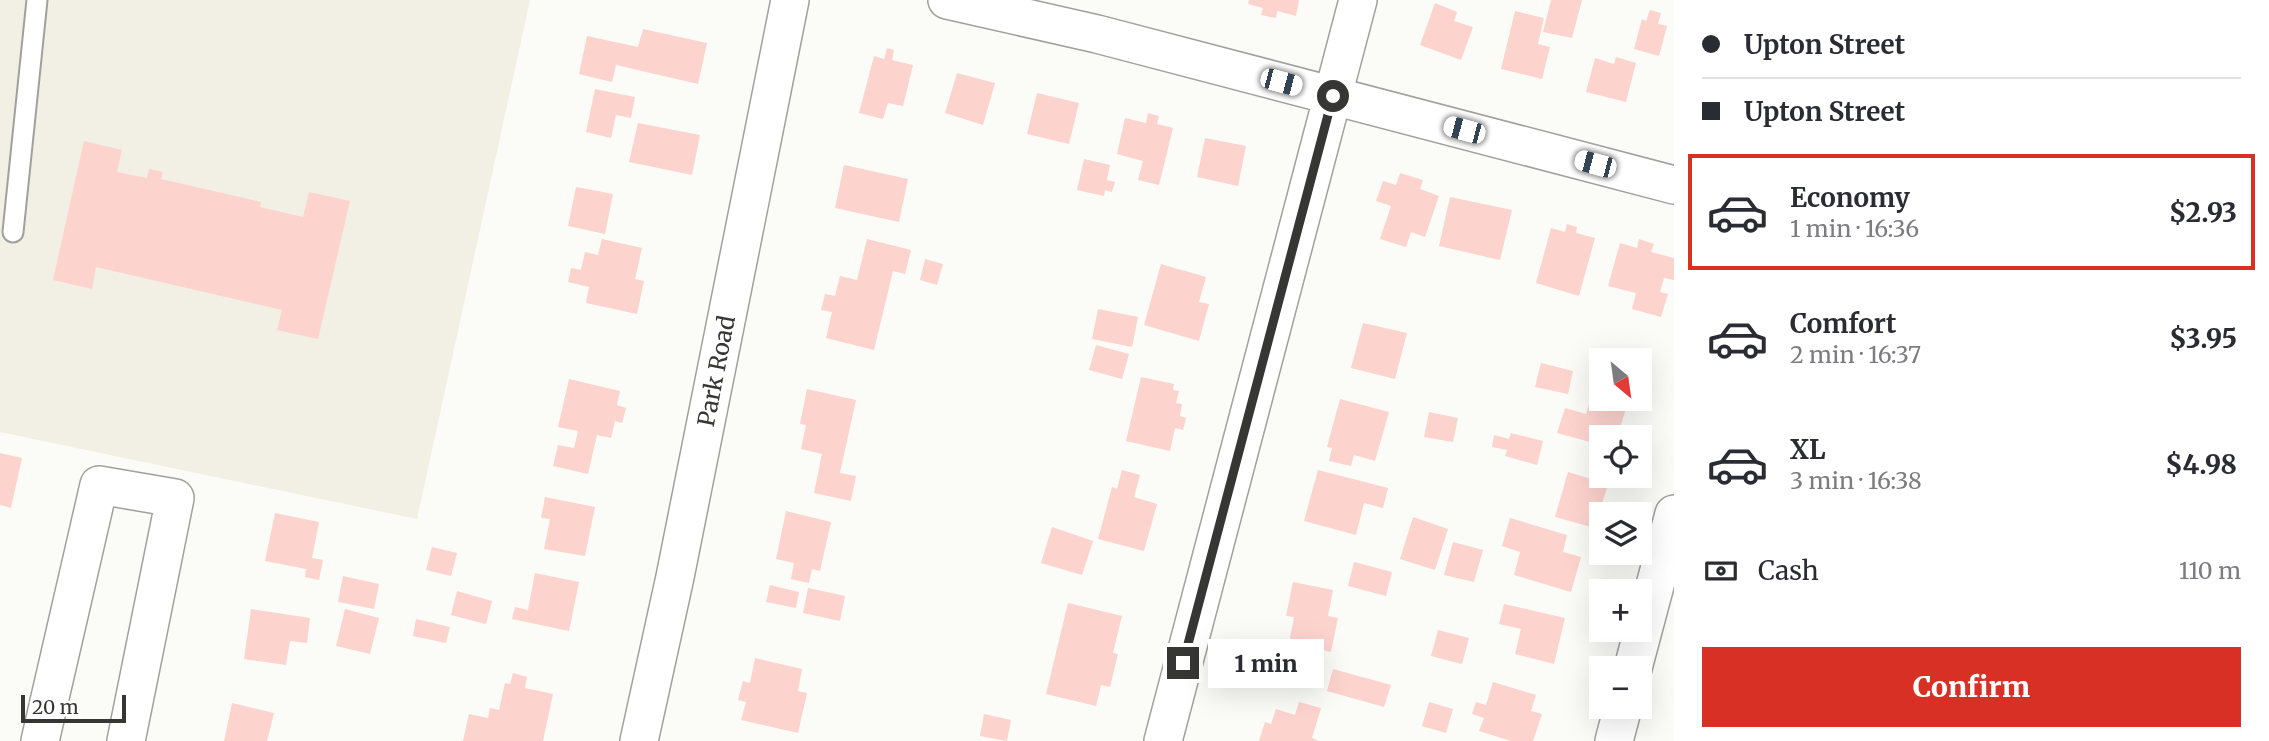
<!DOCTYPE html>
<meta charset="utf-8">
<style>
:root{--surface:#fff;--page:#f2f2f3;--text:#2b2b33;--muted:#7c7c81;--line:#e1e1e2;--accent:#d93025}
body{margin:0;font-family:Merriweather,serif;background:var(--page);color:var(--text);height:100vh;display:flex;flex-direction:column;font-size:26px;white-space:nowrap}
*{box-sizing:border-box;margin:0}
p{font-size:23px;color:var(--muted)}
.icon{flex:none;width:38px;height:38px;fill:none;stroke:currentColor;stroke-width:2;stroke-linecap:round;stroke-linejoin:round}
.map{position:relative;flex:1;overflow:hidden}
.sheet{display:flex;flex-direction:column;background:var(--surface);width:595px}
.sheet>*{flex:none}
.banner{display:grid;align-content:center;height:154px;padding:0 28px;background:var(--surface)}
.needle{width:46px;rotate:151deg}
.buttons{position:absolute;left:1589px;top:348px;display:grid;gap:14px}
.buttons a{display:grid;place-items:center;width:63px;height:63px;border-radius:0px;background:var(--surface);box-shadow:0 7px 28px #0002;font-size:35px}
.scale{position:absolute;left:21px;bottom:18px;width:105px;box-sizing:border-box;padding-left:7px;border:4px solid #363634;border-top:0;font-size:19px;line-height:24px;white-space:nowrap;color:#363634;-webkit-text-stroke:5px #fff;paint-order:stroke}
.end{position:absolute;width:32px;height:32px;margin:-16px;border:9px solid #363634;background:#fff;box-shadow:0 0 0 4px #fff}
.from{border-radius:50%}
.bubble{position:absolute;height:49px;border-radius:0px;background:var(--surface);box-shadow:0 7px 28px #0002;font-size:23px;font-weight:800;line-height:49px;text-align:center}
.car{position:absolute;width:21px;height:42px;margin:-21px -10px;border-radius:9px;box-shadow:0 0 5px 2px #0007;background:linear-gradient(#fff 24%,#345 0 40%,#fff 0 76%,#345 0 86%,#fff 0)}
.banner b{display:flex;align-items:center;gap:24px;height:66px;font-size:26px}
.banner b+b{border-top:2px solid var(--line)}
.banner i{width:18px;height:18px;background:var(--text)}
ul{padding:0;list-style:none}
li{display:flex;align-items:center;gap:21px;height:116px;margin:0 14px 10px;padding:0 14px;border:4px solid transparent;border-radius:0px}
li div{flex:1}
li b{display:block;font-size:26px}
li em{font-style:normal;font-weight:800}
li.active{border-color:var(--accent)}
li>.icon{width:63px;height:63px;stroke-width:1.5}
.pay{display:flex;align-items:center;gap:18px;height:77px;padding:0 28px;font-size:26px}
.pay p{margin-inline-start:auto}
.button{display:flex;gap:14px;margin-top:auto;padding:14px 28px}
.button a{flex:1;height:80px;border-radius:0px;background:var(--accent);color:#fff;font-size:28px;font-weight:800;line-height:80px;text-align:center}
main{display:flex;flex:1;min-height:0}
.map>svg:first-child{display:block}
.built{fill:#f2efe5}
.building{fill:#fdd3ce}
.lines{fill:none;stroke-linecap:round;stroke-linejoin:round}
.lane-casing{stroke:#a0a09d;stroke-width:23}
.street-casing{stroke:#a0a09d;stroke-width:40}
.lane{stroke:#fff;stroke-width:19}
.street{stroke:#fff;stroke-width:37}
.route{stroke:#363634;stroke-width:9}
.labels{text-anchor:middle;dominant-baseline:central;stroke-width:7;stroke-linejoin:round;paint-order:stroke}
.street-label{font-size:23px;fill:#363634;stroke:#fff}
</style>
<main>
<div class="map">
<svg width="1674" height="741" viewBox="0 0 1674 741">
<rect width="100%" height="100%" fill="#fbfbf7"/>
<!-- built -->
<path class="built" d="M 0,0 L 530,0 L 417,519 L 0,432 Z"/>
<!-- building -->
<path class="building" d="M 1249,0 L 1299,0 L 1296,16 L 1277,11 L 1276,18 L 1261,15 L 1263,8 L 1248,4 Z
M 1551,0 L 1582,0 L 1572,38 L 1543,32 Z
M 1435,3 L 1457,12 L 1454,21 L 1473,27 L 1461,60 L 1420,45 Z
M 1650,10 L 1661,13 L 1658,24 L 1667,26 L 1659,56 L 1634,49 L 1642,19 L 1646,21 Z
M 1515,11 L 1544,18 L 1538,44 L 1550,47 L 1542,79 L 1501,69 Z
M 643,29 L 707,43 L 698,84 L 616,65 L 612,82 L 579,74 L 587,36 L 638,47 Z
M 887,48 L 894,50 L 892,60 L 913,65 L 903,106 L 888,103 L 883,119 L 859,113 L 874,56 L 884,59 Z
M 1616,57 L 1636,63 L 1626,102 L 1586,92 L 1595,58 L 1614,64 Z
M 957,73 L 995,83 L 983,125 L 945,113 Z
M 595,89 L 635,97 L 631,118 L 616,115 L 611,138 L 586,132 Z
M 1037,93 L 1079,103 L 1069,144 L 1027,134 Z
M 1148,113 L 1159,116 L 1157,124 L 1173,128 L 1159,185 L 1138,180 L 1143,161 L 1117,154 L 1125,118 L 1146,123 Z
M 638,123 L 700,135 L 692,175 L 629,162 Z
M 1205,138 L 1246,146 L 1238,186 L 1197,177 Z
M 84,141 L 122,150 L 117,172 L 147,178 L 149,169 L 163,172 L 161,179 L 261,202 L 260,207 L 303,217 L 309,192 L 350,201 L 318,339 L 277,330 L 282,310 L 96,267 L 92,289 L 53,280 Z
M 1084,159 L 1110,165 L 1107,180 L 1115,182 L 1112,192 L 1105,190 L 1104,196 L 1077,190 Z
M 844,165 L 908,179 L 899,222 L 835,208 Z
M 1400,173 L 1423,180 L 1420,189 L 1439,196 L 1425,237 L 1411,232 L 1406,247 L 1380,239 L 1391,206 L 1376,201 L 1383,181 L 1396,185 Z
M 576,187 L 613,194 L 605,234 L 568,226 Z
M 1450,197 L 1512,210 L 1500,260 L 1439,246 Z
M 1567,224 L 1577,227 L 1576,233 L 1595,238 L 1579,296 L 1536,283 L 1551,228 L 1565,232 Z
M 602,239 L 642,248 L 635,279 L 644,281 L 637,314 L 586,303 L 589,287 L 568,282 L 571,268 L 581,270 L 585,252 L 598,255 Z
M 867,239 L 911,250 L 905,274 L 893,271 L 874,350 L 826,338 L 832,312 L 821,310 L 825,294 L 835,296 L 840,276 L 857,280 Z
M 1639,239 L 1654,244 L 1651,252 L 1674,258 L 1674,280 L 1664,278 L 1660,292 L 1668,294 L 1661,317 L 1632,309 L 1636,293 L 1608,286 L 1620,243 L 1637,248 Z
M 925,259 L 943,264 L 937,285 L 920,280 Z
M 1161,264 L 1206,277 L 1199,302 L 1209,304 L 1199,341 L 1144,325 Z
M 1098,309 L 1138,317 L 1132,347 L 1092,339 Z
M 1363,323 L 1407,333 L 1395,379 L 1351,368 Z
M 1096,345 L 1129,354 L 1122,379 L 1089,370 Z
M 1541,363 L 1573,371 L 1568,394 L 1535,387 Z
M 1141,377 L 1174,384 L 1173,390 L 1179,391 L 1176,403 L 1182,404 L 1180,416 L 1186,418 L 1183,430 L 1175,428 L 1170,451 L 1126,441 Z
M 569,379 L 620,391 L 617,405 L 626,408 L 622,423 L 615,421 L 611,438 L 597,435 L 588,474 L 553,466 L 558,445 L 574,448 L 578,431 L 558,427 Z
M 807,389 L 856,400 L 840,473 L 856,476 L 851,501 L 814,493 L 822,454 L 801,449 L 806,425 L 800,424 Z
M 1593,392 L 1601,394 L 1601,399 L 1628,402 L 1617,438 L 1601,438 L 1601,445 L 1557,433 L 1565,408 L 1586,414 Z
M 1340,399 L 1389,412 L 1375,461 L 1354,455 L 1351,466 L 1329,461 L 1332,448 L 1327,447 Z
M 1429,412 L 1458,418 L 1453,442 L 1424,437 Z
M 1511,433 L 1543,441 L 1537,465 L 1505,456 L 1507,450 L 1492,447 L 1494,435 L 1509,439 Z
M 0,453 L 22,458 L 11,508 L 0,505 Z
M 1122,470 L 1140,475 L 1134,497 L 1157,504 L 1144,551 L 1098,539 L 1112,487 L 1117,489 Z
M 1318,470 L 1388,488 L 1383,508 L 1364,503 L 1356,535 L 1304,521 Z
M 1568,472 L 1608,484 L 1595,528 L 1555,517 Z
M 545,497 L 595,507 L 585,556 L 544,549 L 550,519 L 541,518 Z
M 786,511 L 831,522 L 820,571 L 812,569 L 809,583 L 791,579 L 794,563 L 776,559 Z
M 275,513 L 319,522 L 312,558 L 323,560 L 319,580 L 305,577 L 306,569 L 265,561 Z
M 1413,517 L 1448,529 L 1435,570 L 1400,559 Z
M 1510,518 L 1567,535 L 1563,552 L 1581,557 L 1571,592 L 1514,575 L 1520,552 L 1502,546 Z
M 1052,527 L 1093,541 L 1082,575 L 1041,563 Z
M 1453,542 L 1483,550 L 1474,582 L 1444,575 Z
M 432,547 L 457,553 L 451,576 L 426,570 Z
M 1354,562 L 1392,572 L 1386,596 L 1348,586 Z
M 535,573 L 579,582 L 569,631 L 512,619 L 515,607 L 528,610 Z
M 343,576 L 379,584 L 374,609 L 338,602 Z
M 1293,582 L 1333,590 L 1328,616 L 1338,618 L 1331,652 L 1289,643 L 1294,617 L 1286,616 Z
M 770,585 L 799,592 L 796,608 L 766,602 Z
M 808,588 L 845,596 L 840,621 L 803,613 Z
M 457,591 L 492,601 L 486,624 L 451,615 Z
M 1068,603 L 1122,616 L 1113,653 L 1118,654 L 1110,687 L 1101,685 L 1096,706 L 1046,694 Z
M 1504,604 L 1565,618 L 1554,664 L 1515,654 L 1521,629 L 1499,624 Z
M 251,609 L 310,618 L 307,643 L 290,641 L 286,665 L 244,659 Z
M 345,609 L 379,618 L 370,654 L 336,646 Z
M 416,619 L 450,627 L 446,643 L 413,636 Z
M 1438,630 L 1469,638 L 1462,664 L 1431,656 Z
M 755,658 L 802,669 L 798,691 L 807,693 L 798,733 L 741,720 L 746,702 L 738,700 L 743,681 L 750,683 Z
M 1333,669 L 1391,685 L 1384,707 L 1327,691 Z
M 513,673 L 527,677 L 525,688 L 553,694 L 543,741 L 463,741 L 469,714 L 488,718 L 490,708 L 499,710 L 505,683 L 510,684 Z
M 1493,682 L 1536,695 L 1531,711 L 1542,714 L 1533,741 L 1511,741 L 1479,731 L 1484,718 L 1472,714 L 1476,702 L 1486,705 Z
M 1299,702 L 1321,708 L 1312,738 L 1319,741 L 1259,741 L 1265,722 L 1271,724 L 1276,709 L 1295,715 Z
M 1429,702 L 1453,709 L 1446,733 L 1422,726 Z
M 232,703 L 274,713 L 267,741 L 224,741 Z
M 984,714 L 1011,720 L 1007,741 L 980,736 Z"/>
<g class="lines">
<!-- lane casing -->
<g class="lane-casing">
<path id="lane" d="M 13,232 L 37,0"/>
</g>
<!-- street casing -->
<g class="street-casing">
<path id="street" d="M 947,0 L 1097,34 L 1674,185
M 1633,668 L 1674,514
M 40,741 L 99,485 L 175,498 L 126,741
M 639,741 L 675,577 L 790,0
M 1163,741 L 1358,0
M 1614,741 L 1623,707"/>
</g>
<!-- lane -->
<use href="#lane" class="lane"/>
<!-- street -->
<use href="#street" class="street"/>
</g>
<g class="lines">
<!-- route -->
<path class="route" d="M 1183,663 L 1333,96"/>
</g>
<g class="labels">
<!-- street labels -->
<g class="street-label">
<text transform="translate(716 371) rotate(-79)">Park Road</text>
</g>
</g>
</svg>
<div class="buttons">
<a><svg class="needle" viewBox="-14 -14 28 28"><path d="M0-13l5 13h-10z" fill="#e53935"/><path d="M0 13l5-13h-10z" fill="#7c7c81"/></svg></a>
<a><svg class="icon" aria-label="locate" viewBox="0 0 24 24"><circle cx="12" cy="12" r="6"/><path d="M12 2v4M12 18v4M2 12h4M18 12h4"/></svg></a>
<a><svg class="icon" aria-label="layers" viewBox="0 0 24 24"><path d="M12 4l9 5-9 5-9-5zM3 14l9 5 9-5"/></svg></a>
<a>+</a>
<a>−</a>
</div>
<div class="scale">20 m</div>
<i class="end from" style="left:1333px;top:96px"></i>
<i class="end" style="left:1183px;top:663px"></i>
<div class="bubble" style="left:1208px;top:639px;width:116px">1 min</div>
<i class="car" style="left:1281px;top:82px;rotate:105deg"></i>
<i class="car" style="left:1464px;top:130px;rotate:285deg"></i>
<i class="car" style="left:1595px;top:164px;rotate:285deg"></i>
</div>
<section class="sheet">
<div class="banner">
<b><i class="from"></i>Upton Street</b>
<b><i></i>Upton Street</b>
</div>
<ul>
<li class="active"><svg class="icon" aria-label="car" viewBox="0 0 24 24"><path d="M5 17H2v-5l4-1 3-4h7l3 4 3 1v5h-3M9 17h6M6 11h13"/><circle cx="7" cy="17" r="2"/><circle cx="17" cy="17" r="2"/></svg><div><b>Economy</b><p>1 min · 16:36</p></div><em>$2.93</em></li>
<li><svg class="icon" aria-label="car" viewBox="0 0 24 24"><path d="M5 17H2v-5l4-1 3-4h7l3 4 3 1v5h-3M9 17h6M6 11h13"/><circle cx="7" cy="17" r="2"/><circle cx="17" cy="17" r="2"/></svg><div><b>Comfort</b><p>2 min · 16:37</p></div><em>$3.95</em></li>
<li><svg class="icon" aria-label="car" viewBox="0 0 24 24"><path d="M5 17H2v-5l4-1 3-4h7l3 4 3 1v5h-3M9 17h6M6 11h13"/><circle cx="7" cy="17" r="2"/><circle cx="17" cy="17" r="2"/></svg><div><b>XL</b><p>3 min · 16:38</p></div><em>$4.98</em></li>
</ul>
<div class="pay"><svg class="icon" aria-label="cash" viewBox="0 0 24 24"><path d="M3 7h18v10H3z"/><circle cx="12" cy="12" r="2"/></svg>Cash<p>110 m</p></div>
<div class="button"><a>Confirm</a></div>
</section>
</main>
